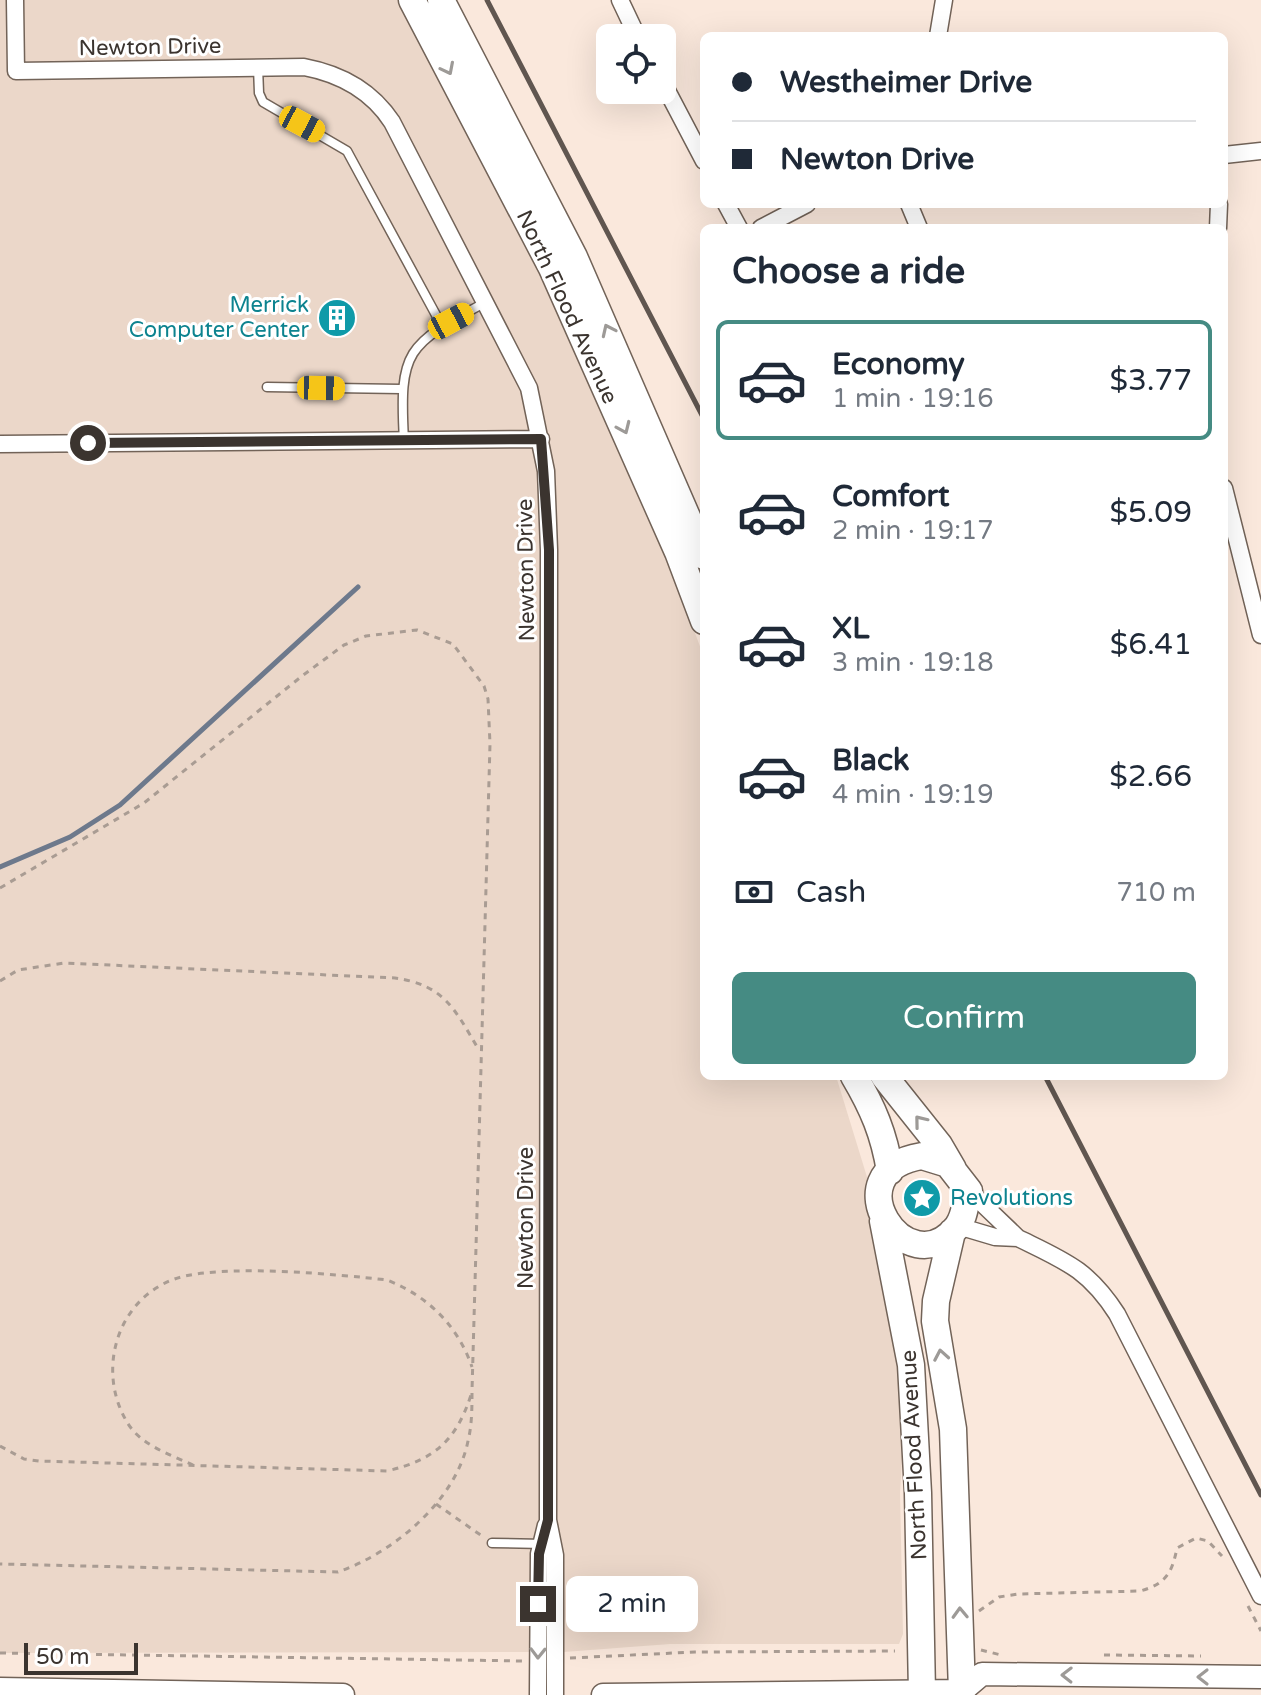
<!DOCTYPE html>
<meta charset="utf-8">
<style>
:root{--surface:#fff;--page:#f2f2f3;--text:#1f2937;--muted:#747a83;--line:#e0e1e3;--accent:#458b83}
body{margin:0;font-family:"Varela Round",sans-serif;background:var(--page);color:var(--text);height:100vh;display:flex;flex-direction:column;font-size:30px;white-space:nowrap}
*{box-sizing:border-box;margin:0}
p{font-size:26px;color:var(--muted)}
.icon{flex:none;width:44px;height:44px;fill:none;stroke:currentColor;stroke-width:2;stroke-linecap:round;stroke-linejoin:round}
.map{position:relative;flex:1;overflow:hidden}
.panel{position:absolute;left:700px;top:224px;width:528px;height:856px;display:flex;flex-direction:column;background:var(--surface);border-radius:12px;box-shadow:0 8px 32px #0002}
.panel>*{flex:none}
.guide{position:absolute;left:700px;top:32px;width:528px;height:176px;border-radius:12px;box-shadow:0 8px 32px #0002;display:grid;align-content:center;height:176px;padding:0 32px;background:var(--surface)}
.buttons{position:absolute;left:596px;top:24px;display:grid;gap:16px}
.buttons a{display:grid;place-items:center;width:80px;height:80px;border-radius:12px;background:var(--surface);box-shadow:0 8px 32px #0002;font-size:40px}
.scale{position:absolute;left:24px;bottom:20px;width:114px;box-sizing:border-box;padding-left:8px;border:4px solid #3b342f;border-top:0;font-size:22px;line-height:28px;white-space:nowrap;color:#3b342f;-webkit-text-stroke:6px #fff;paint-order:stroke}
.end{position:absolute;width:36px;height:36px;margin:-18px;border:10px solid #3b342f;background:#fff;box-shadow:0 0 0 4px #fff}
.from{border-radius:50%}
.bubble{position:absolute;height:56px;border-radius:12px;background:var(--surface);box-shadow:0 8px 32px #0002;font-size:26px;font-weight:600;line-height:56px;text-align:center}
.car{position:absolute;width:24px;height:48px;margin:-24px -12px;border-radius:10px;box-shadow:0 0 6px 2px #0007;background:linear-gradient(#f5c518 24%,#345 0 40%,#f5c518 0 76%,#345 0 86%,#f5c518 0)}
.guide b{display:flex;align-items:center;gap:28px;height:76px;font-size:30px}
.guide b+b{border-top:2px solid var(--line)}
.guide i{width:20px;height:20px;background:var(--text)}
ul{padding:0;list-style:none}
li{display:flex;align-items:center;gap:24px;height:120px;margin:0 16px 12px;padding:0 16px;border:4px solid transparent;border-radius:12px}
li div{flex:1}
li b{display:block;font-size:30px}
li em{font-style:normal;font-weight:600}
li.active{border-color:var(--accent)}
li>.icon{width:72px;height:72px;stroke-width:1.5}
h2{padding:0 32px;font-size:36px;line-height:96px}
.pay{display:flex;align-items:center;gap:20px;height:88px;padding:0 32px;font-size:30px}
.pay p{margin-inline-start:auto}
.cta{display:flex;gap:16px;margin-top:auto;padding:16px 32px}
.cta a{flex:1;height:92px;border-radius:12px;background:var(--accent);color:#fff;font-size:32px;font-weight:600;line-height:92px;text-align:center}
.map>svg:first-child{display:block}
.education{fill:#ebd7c9}
.lines{fill:none;stroke-linecap:round;stroke-linejoin:round}
.stream{stroke:#6d798c;stroke-width:5}
.service-casing{stroke:#726358;stroke-width:11}
.minor-casing{stroke:#726358;stroke-width:19}
.secondary-casing{stroke:#726358;stroke-width:25}
.primary-casing{stroke:#726358;stroke-width:29}
.path{stroke:#a99c93;stroke-width:3;stroke-dasharray:6 6;stroke-linecap:butt}
.service{stroke:#fff;stroke-width:8}
.minor{stroke:#fff;stroke-width:16}
.secondary{stroke:#fff;stroke-width:22}
.primary{stroke:#fff;stroke-width:26}
.rail{stroke:#605650;stroke-width:5}
.oneway{stroke:#9d9a97}
.route{stroke:#3b342f;stroke-width:10}
.labels{text-anchor:middle;dominant-baseline:central;stroke-width:6;stroke-linejoin:round;paint-order:stroke}
.street-label{font-size:22px;fill:#3b342f;stroke:#fff}
.culture-label{font-size:22px;fill:#0d838f;stroke:#fff;text-anchor:end}
</style>
<div class="map">
<svg width="1261" height="1695" viewBox="0 0 1261 1695">
<rect width="100%" height="100%" fill="#fae8dc"/>
<!-- education -->
<path class="education" d="M 0,0 L 400,0 L 551,292 L 637,479 L 704,657 L 704,1076 L 836,1076 L 867,1177 L 893,1297 L 904,1426 L 900,1493 L 903,1634 L 899,1644 L 670,1644 L 564,1652 L 0,1653 Z"/>
<g class="lines">
<!-- stream -->
<path class="stream" d="M 0,867 L 70,837 L 120,805 L 358,587"/>
<!-- service casing -->
<g class="service-casing">
<path id="service" d="M 258,67 L 259,93 L 263,102 L 347,151 L 442,326
M 267,387 L 401,389
M 404,441 C 399,350 406,345 486,302
M 492,1543 L 544,1544"/>
</g>
<!-- minor casing -->
<g class="minor-casing">
<path id="minor" d="M 15,0 L 16,71 L 304,67 C 341,74 371,90 392,122 L 529,388 L 546,471 L 549,550 L 548,1520 L 555,1555 L 555,1695
M 620,0 L 638,38
M 938,36 L 944,0
M 662,81 L 704,161
M 1224,155 L 1261,151
M 726,204 L 739,228
M 909,204 L 919,228
M 761,228 L 807,204
M 1218,228 L 1219,204
M 0,444 L 541,439
M 1224,488 L 1261,635
M 958,1226 L 995,1237 L 1018,1238 L 969,1191
M 1018,1238 C 1065,1261 1088,1269 1117,1314 L 1261,1596
M 538,1695 L 539,1554 L 546,1525"/>
</g>
<!-- secondary casing -->
<g class="secondary-casing">
<path id="secondary" d="M 0,1689 L 343,1695
M 603,1695 L 962,1691 L 982,1674 L 1261,1677"/>
</g>
<!-- primary casing -->
<g class="primary-casing">
<path id="primary" d="M 412,0 L 552,268 L 678,552 L 704,621
M 441,0 L 574,257 L 704,556
M 854,1076 C 873,1108 884,1134 890,1171
M 884,1076 L 939,1145 L 953,1169
M 922,1156 L 948,1164 L 969,1191 C 965,1203 965,1217 957,1227 C 907,1289 829,1171 922,1156 Z
M 883,1221 L 911,1365 L 918,1493 L 922,1692
M 952,1232 L 936,1301 L 935,1321 L 953,1429 L 962,1691"/>
</g>
<!-- path -->
<path class="path" d="M 0,888 L 144,803 L 302,676 L 344,645 L 366,636 L 417,630 L 453,644 L 484,686 L 488,699 L 490,744 L 472,1391 C 472,1408 472,1425 468,1441 C 456,1501 393,1553 338,1572 L 0,1564
M 0,981 L 18,970 L 64,963 L 395,978 C 445,985 455,1010 479,1050
M 0,1446 L 24,1459 L 39,1461 L 387,1471 C 434,1460 456,1441 471,1395
M 193,1465 C 171,1455 140,1445 127,1422 C 94,1367 120,1291 185,1276 C 235,1265 335,1274 387,1280 C 428,1296 458,1326 472,1367
M 436,1504 L 482,1536
M 1248,1606 L 1261,1631
M 979,1611 L 999,1597 L 1018,1594 L 1140,1591 C 1166,1584 1172,1573 1177,1548 L 1196,1538 L 1208,1541 L 1222,1556
M 981,1650 L 1001,1655
M 0,1653 L 523,1661
M 1104,1655 L 1201,1656
M 570,1658 L 695,1652 L 895,1651"/>
<!-- service -->
<use href="#service" class="service"/>
<!-- minor -->
<use href="#minor" class="minor"/>
<!-- secondary -->
<use href="#secondary" class="secondary"/>
<!-- primary -->
<use href="#primary" class="primary"/>
<!-- rail -->
<path class="rail" d="M 487,0 L 704,419
M 1045,1076 L 1261,1495"/>
</g>
<!-- one-way arrows -->
<defs><path id="oneway-chevron" d="M-2-3.5L2.5 0L-2 3.5" fill="none" stroke-width="1.6" stroke-linecap="round" stroke-linejoin="round" transform="scale(2)"/></defs>
<g class="oneway">
<use href="#oneway-chevron" transform="translate(448 69) rotate(63)"/>
<use href="#oneway-chevron" transform="translate(608 330) rotate(-115)"/>
<use href="#oneway-chevron" transform="translate(624 428) rotate(66)"/>
<use href="#oneway-chevron" transform="translate(920 1121) rotate(-129)"/>
<use href="#oneway-chevron" transform="translate(941 1355) rotate(-100)"/>
<use href="#oneway-chevron" transform="translate(960 1613) rotate(-92)"/>
<use href="#oneway-chevron" transform="translate(538 1653) rotate(91)"/>
<use href="#oneway-chevron" transform="translate(1067 1675) rotate(-179)"/>
<use href="#oneway-chevron" transform="translate(1203 1677) rotate(-180)"/>
</g>
<g class="lines">
<!-- route -->
<path class="route" d="M 88,443 L 541,439 L 549,550 L 548,1520 L 539,1554 L 538,1604"/>
</g>
<!-- icons -->
<defs>
<g id="building-disc" transform="scale(2)"><circle r="9.5" fill="#0f9aa8" stroke="#fff"/><path d="M-4-6H4V6H1V3H-1V6H-4ZM-2.5-4.3h1.7v1.8h-1.7ZM.8-4.3h1.7v1.8H.8ZM-2.5-1h1.7V.8h-1.7ZM.8-1h1.7V.8H.8Z" fill="#fff"/></g>
<g id="sight-disc" transform="scale(2)"><circle r="9.5" fill="#0f9aa8" stroke="#fff"/><path d="M0-6L1.8-2.2L6-1.7L2.9 1.2L3.7 5.4L0 3.3L-3.7 5.4L-2.9 1.2L-6-1.7L-1.8-2.2Z" fill="#fff"/></g>
</defs>
<g fill-rule="evenodd">
<use href="#building-disc" x="337" y="318"/>
<use href="#sight-disc" x="922" y="1198"/>
</g>
<g class="labels">
<!-- street labels -->
<g class="street-label">
<text transform="translate(150 47) rotate(-1)">Newton Drive</text>
<text transform="translate(567 307) rotate(65)">North Flood Avenue</text>
<text transform="translate(526 570) rotate(-91)">Newton Drive</text>
<text transform="translate(526 1218) rotate(-90)">Newton Drive</text>
<text transform="translate(914 1455) rotate(-93)">North Flood Avenue</text>
</g>
<!-- culture labels -->
<g class="culture-label">
<text x="309" y="305">Merrick<tspan x="309" dy="25">Computer Center</tspan></text>
<text x="950" y="1198" text-anchor="start">Revolutions</text>
</g>
</g>
</svg>
<div class="buttons">
<a><svg class="icon" aria-label="locate" viewBox="0 0 24 24"><circle cx="12" cy="12" r="6"/><path d="M12 2v4M12 18v4M2 12h4M18 12h4"/></svg></a>
</div>
<div class="scale">50 m</div>
<i class="end from" style="left:88px;top:443px"></i>
<i class="end" style="left:538px;top:1604px"></i>
<div class="bubble" style="left:566px;top:1576px;width:132px">2 min</div>
<i class="car" style="left:302px;top:124px;rotate:118deg"></i>
<i class="car" style="left:451px;top:321px;rotate:62deg"></i>
<i class="car" style="left:321px;top:388px;rotate:91deg"></i>
<div class="guide">
<b><i class="from"></i>Westheimer Drive</b>
<b><i></i>Newton Drive</b>
</div>
<section class="panel">
<h2>Choose a ride</h2>
<ul>
<li class="active"><svg class="icon" aria-label="car" viewBox="0 0 24 24"><path d="M5 17H2v-5l4-1 3-4h7l3 4 3 1v5h-3M9 17h6M6 11h13"/><circle cx="7" cy="17" r="2"/><circle cx="17" cy="17" r="2"/></svg><div><b>Economy</b><p>1 min · 19:16</p></div><em>$3.77</em></li>
<li><svg class="icon" aria-label="car" viewBox="0 0 24 24"><path d="M5 17H2v-5l4-1 3-4h7l3 4 3 1v5h-3M9 17h6M6 11h13"/><circle cx="7" cy="17" r="2"/><circle cx="17" cy="17" r="2"/></svg><div><b>Comfort</b><p>2 min · 19:17</p></div><em>$5.09</em></li>
<li><svg class="icon" aria-label="car" viewBox="0 0 24 24"><path d="M5 17H2v-5l4-1 3-4h7l3 4 3 1v5h-3M9 17h6M6 11h13"/><circle cx="7" cy="17" r="2"/><circle cx="17" cy="17" r="2"/></svg><div><b>XL</b><p>3 min · 19:18</p></div><em>$6.41</em></li>
<li><svg class="icon" aria-label="car" viewBox="0 0 24 24"><path d="M5 17H2v-5l4-1 3-4h7l3 4 3 1v5h-3M9 17h6M6 11h13"/><circle cx="7" cy="17" r="2"/><circle cx="17" cy="17" r="2"/></svg><div><b>Black</b><p>4 min · 19:19</p></div><em>$2.66</em></li>
</ul>
<div class="pay"><svg class="icon" aria-label="cash" viewBox="0 0 24 24"><path d="M3 7h18v10H3z"/><circle cx="12" cy="12" r="2"/></svg>Cash<p>710 m</p></div>
<div class="cta"><a>Confirm</a></div>
</section>
</div>
